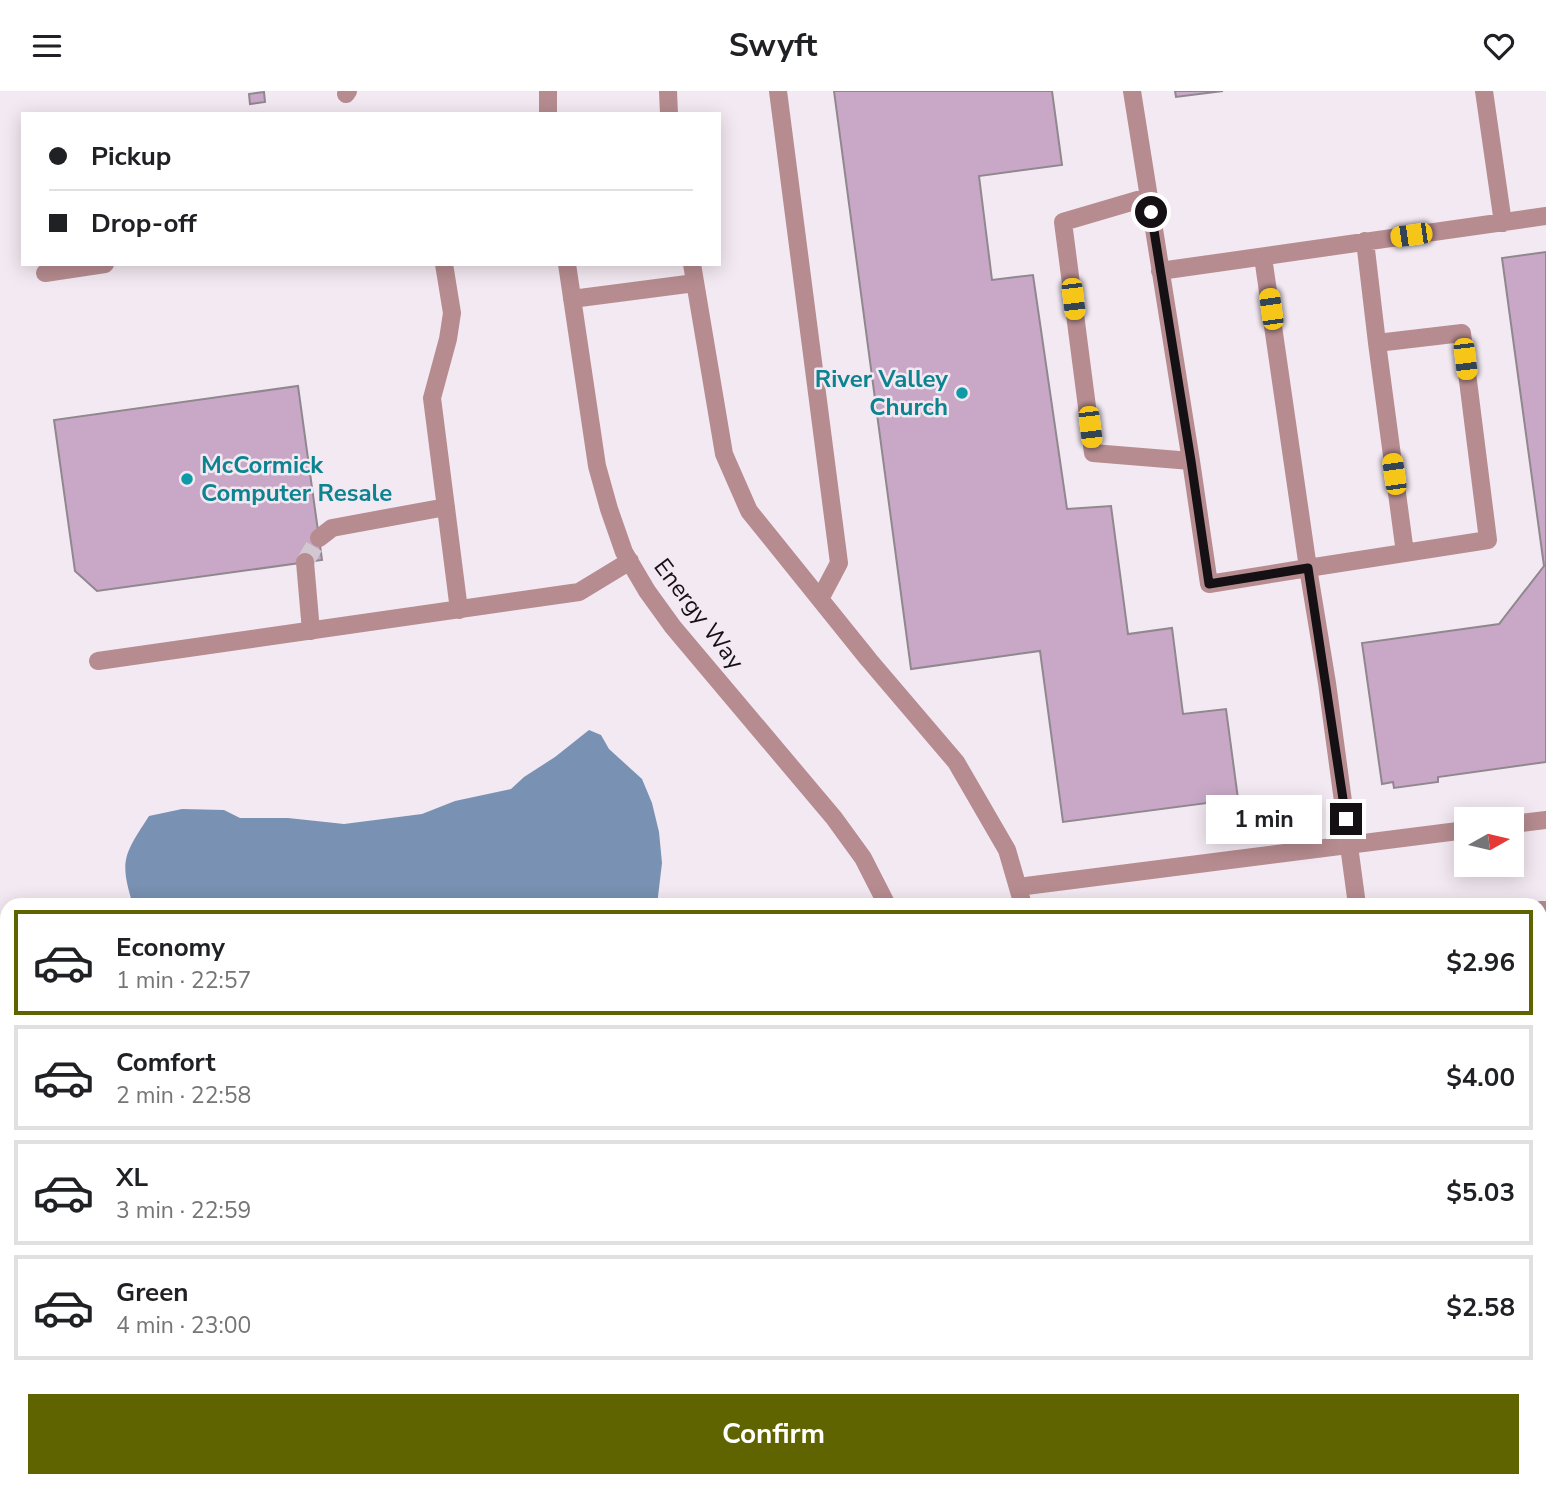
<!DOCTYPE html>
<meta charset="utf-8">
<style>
:root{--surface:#fff;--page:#f6f6f6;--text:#202124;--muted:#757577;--line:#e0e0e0;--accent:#5f6400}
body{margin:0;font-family:"Nunito Sans",sans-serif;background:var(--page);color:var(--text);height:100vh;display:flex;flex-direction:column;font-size:26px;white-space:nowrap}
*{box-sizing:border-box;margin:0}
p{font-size:23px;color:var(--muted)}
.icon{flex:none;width:38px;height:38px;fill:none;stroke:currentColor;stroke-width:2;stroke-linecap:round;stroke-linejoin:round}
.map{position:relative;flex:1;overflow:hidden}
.panel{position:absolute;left:0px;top:807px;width:1547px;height:590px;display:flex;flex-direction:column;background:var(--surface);border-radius:21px 21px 0 0;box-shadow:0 4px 18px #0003}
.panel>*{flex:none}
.hud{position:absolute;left:21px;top:21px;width:700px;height:154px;border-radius:0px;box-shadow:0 4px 18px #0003;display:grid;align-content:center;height:154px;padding:0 28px;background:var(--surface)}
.needle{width:46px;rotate:82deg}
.tools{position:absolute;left:1454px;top:716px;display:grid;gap:14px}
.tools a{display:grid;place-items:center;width:70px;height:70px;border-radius:0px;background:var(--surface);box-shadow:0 4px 18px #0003;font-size:35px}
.end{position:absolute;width:32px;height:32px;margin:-16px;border:9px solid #141013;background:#fff;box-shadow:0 0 0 4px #fff}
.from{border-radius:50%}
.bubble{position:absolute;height:49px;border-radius:0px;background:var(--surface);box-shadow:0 4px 18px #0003;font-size:23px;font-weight:700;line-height:49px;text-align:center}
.car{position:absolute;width:21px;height:42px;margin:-21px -10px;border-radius:9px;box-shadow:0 0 5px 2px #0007;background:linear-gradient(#f5c518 24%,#345 0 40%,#f5c518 0 76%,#345 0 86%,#f5c518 0)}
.hud b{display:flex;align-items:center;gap:24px;height:66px;font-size:26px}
.hud b+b{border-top:2px solid var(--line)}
.hud i{width:18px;height:18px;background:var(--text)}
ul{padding:12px 0 0;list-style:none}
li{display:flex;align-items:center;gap:21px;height:105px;margin:0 14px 10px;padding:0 14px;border:4px solid var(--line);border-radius:0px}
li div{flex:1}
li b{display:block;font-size:26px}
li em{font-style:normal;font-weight:700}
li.active{border-color:var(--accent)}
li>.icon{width:63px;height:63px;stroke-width:1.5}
.button{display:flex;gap:14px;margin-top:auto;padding:14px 28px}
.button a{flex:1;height:80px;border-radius:0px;background:var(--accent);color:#fff;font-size:28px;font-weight:700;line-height:80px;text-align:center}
header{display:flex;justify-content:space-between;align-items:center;height:91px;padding:0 28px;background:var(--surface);font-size:32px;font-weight:700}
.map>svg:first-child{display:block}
.water{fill:#7991b2}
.building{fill:#c8a8c6;stroke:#90878f;stroke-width:2}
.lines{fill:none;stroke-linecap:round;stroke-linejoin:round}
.minor-tunnel{stroke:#d2c8d1;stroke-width:18;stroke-dasharray:18 9;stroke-linecap:butt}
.minor{stroke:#b68c90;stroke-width:18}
.major{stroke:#813a45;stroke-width:18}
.highway{stroke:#6b182c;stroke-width:21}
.route{stroke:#141013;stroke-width:9}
.culture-dot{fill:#0f9aa8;stroke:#f3e9f2;stroke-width:2.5}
.labels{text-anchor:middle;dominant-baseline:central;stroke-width:5;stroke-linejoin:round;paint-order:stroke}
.culture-label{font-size:24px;font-weight:bold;fill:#0d838f;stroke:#f3e9f2;text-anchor:end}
.street-label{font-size:24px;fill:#141013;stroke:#f3e9f2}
</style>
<header><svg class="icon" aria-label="menu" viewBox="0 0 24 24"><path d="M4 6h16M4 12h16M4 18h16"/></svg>Swyft<svg class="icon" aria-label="heart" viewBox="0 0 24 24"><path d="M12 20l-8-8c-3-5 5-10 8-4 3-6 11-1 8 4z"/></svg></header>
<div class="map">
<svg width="1546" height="1396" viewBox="0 0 1546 1396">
<rect width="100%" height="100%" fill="#f3e9f2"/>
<!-- water -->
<path class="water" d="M 589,639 L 601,644 L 609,658 L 642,688 L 652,712 L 659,741 L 662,772 L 657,814 L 133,814 C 119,769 124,764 149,725 L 182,718 L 224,719 L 240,727 L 288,727 L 344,733 L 422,723 L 455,710 L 511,698 L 524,686 L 555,666 Z"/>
<!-- building -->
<path class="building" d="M 834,0 L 1052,0 L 1062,74 L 979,85 L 992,189 L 1033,184 L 1067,418 L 1111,415 L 1128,543 L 1172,537 L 1183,623 L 1226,618 L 1238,708 L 1063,731 L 1040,560 L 911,578 Z
M 1175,0 L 1223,0 L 1176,6 Z
M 264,1 L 265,11 L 250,13 L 249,3 Z
M 1546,161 L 1546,671 L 1438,686 L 1438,691 L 1394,697 L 1393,691 L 1382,693 L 1362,552 L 1499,533 L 1544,475 L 1502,167 Z
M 298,295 L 322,469 L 97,500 L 75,480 L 54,329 Z
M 1542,1224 L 1546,1245 L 1546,1289 L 1544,1289 L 1546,1324 L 1540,1325 L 1540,1225 Z
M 304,1390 L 385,1390 L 386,1396 L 305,1396 Z
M 467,1390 L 548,1390 L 549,1396 L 468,1396 Z
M 631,1390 L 710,1390 L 711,1396 L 632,1396 Z
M 801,1390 L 882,1390 L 883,1396 L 802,1396 Z
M 977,1390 L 1053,1390 L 1053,1391 L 1025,1396 L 979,1396 Z"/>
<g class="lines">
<!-- minor-tunnel -->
<path class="minor-tunnel" d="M 305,471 L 319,447"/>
<!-- minor -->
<path class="minor" d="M 668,0 L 669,23
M 778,0 L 839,472 L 820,508
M 1132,0 L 1191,370 L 1209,493 L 1308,477 L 1327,592 L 1357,814
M 1484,0 L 1503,132
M 346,3 L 348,0
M 548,23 L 548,0
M 1148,106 L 1063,131 L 1093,362 L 1191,370
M 1263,166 L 1308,477 L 1488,449 L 1462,242 L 1377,252 L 1365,150
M 444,173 L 452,222 L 448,248 L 432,307 L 459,519
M 567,173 L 597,375 L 609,418 L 624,461 L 647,500 L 673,536 L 834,727 L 863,767 L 887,814
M 692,173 L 724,363 L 749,420 L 869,569 L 956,671 L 1007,759 L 1023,814
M 1160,180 L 1546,125
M 45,182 L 105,173
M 572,208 L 695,192
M 1377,252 L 1405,462
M 319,447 L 332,437 L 446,416
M 305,471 L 311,540
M 98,570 L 579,501 L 630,470
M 1512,733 L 1546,729
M 1018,796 L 1466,739
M 1540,819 L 1546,819
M 1540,1385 L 1546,1385
M 1471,1396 L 1514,1390"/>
<!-- major -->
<path class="major" d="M 1540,967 L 1546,966
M 1540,1062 L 1546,1061
M 0,1085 L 7,1084
M 0,1190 L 7,1189"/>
<!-- highway -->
<path class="highway" d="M 0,980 L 7,1025
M 61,1390 L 62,1396"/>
</g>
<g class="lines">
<!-- route -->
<path class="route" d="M 1151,121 L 1191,370 L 1209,493 L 1308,477 L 1346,728"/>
</g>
<!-- markers -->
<g class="culture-dot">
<circle cx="962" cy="302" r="7"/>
<circle cx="187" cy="388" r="7"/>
</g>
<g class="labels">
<!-- culture labels -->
<g class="culture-label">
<text x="948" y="288">River Valley<tspan x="948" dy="28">Church</tspan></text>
<text x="201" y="374" text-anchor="start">McCormick<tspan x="201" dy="28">Computer Resale</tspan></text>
</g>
<!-- street labels -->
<g class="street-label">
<text transform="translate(699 523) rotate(53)">Energy Way</text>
</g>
</g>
</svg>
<div class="tools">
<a><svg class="needle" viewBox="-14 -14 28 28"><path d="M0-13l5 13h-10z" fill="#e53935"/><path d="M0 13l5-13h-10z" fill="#757577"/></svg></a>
</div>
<i class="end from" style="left:1151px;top:121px"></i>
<i class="end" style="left:1346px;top:728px"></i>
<div class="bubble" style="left:1206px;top:704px;width:116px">1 min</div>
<i class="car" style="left:1411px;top:144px;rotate:262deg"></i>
<i class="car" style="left:1073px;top:208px;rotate:173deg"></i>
<i class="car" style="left:1271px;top:218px;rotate:352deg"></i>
<i class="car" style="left:1465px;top:268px;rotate:173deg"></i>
<i class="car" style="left:1090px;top:336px;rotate:173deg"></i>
<i class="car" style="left:1394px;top:383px;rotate:352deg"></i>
<div class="hud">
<b><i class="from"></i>Pickup</b>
<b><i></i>Drop-off</b>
</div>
<section class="panel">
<ul>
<li class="active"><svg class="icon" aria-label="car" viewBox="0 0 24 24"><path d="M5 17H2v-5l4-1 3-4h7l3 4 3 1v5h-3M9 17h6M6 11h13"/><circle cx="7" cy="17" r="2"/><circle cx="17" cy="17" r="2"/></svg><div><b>Economy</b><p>1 min · 22:57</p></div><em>$2.96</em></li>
<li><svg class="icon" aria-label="car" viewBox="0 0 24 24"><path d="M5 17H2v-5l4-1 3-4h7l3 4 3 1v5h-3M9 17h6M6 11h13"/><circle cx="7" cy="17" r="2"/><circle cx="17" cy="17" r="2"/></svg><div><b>Comfort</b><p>2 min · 22:58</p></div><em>$4.00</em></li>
<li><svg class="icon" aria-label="car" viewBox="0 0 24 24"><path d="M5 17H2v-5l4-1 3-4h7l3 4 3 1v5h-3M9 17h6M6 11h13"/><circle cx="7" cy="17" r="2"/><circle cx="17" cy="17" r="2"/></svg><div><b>XL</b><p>3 min · 22:59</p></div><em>$5.03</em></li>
<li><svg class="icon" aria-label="car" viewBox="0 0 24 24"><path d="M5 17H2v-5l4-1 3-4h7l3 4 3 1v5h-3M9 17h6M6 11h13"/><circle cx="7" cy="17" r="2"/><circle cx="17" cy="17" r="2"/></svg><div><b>Green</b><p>4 min · 23:00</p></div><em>$2.58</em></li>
</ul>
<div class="button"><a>Confirm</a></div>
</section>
</div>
